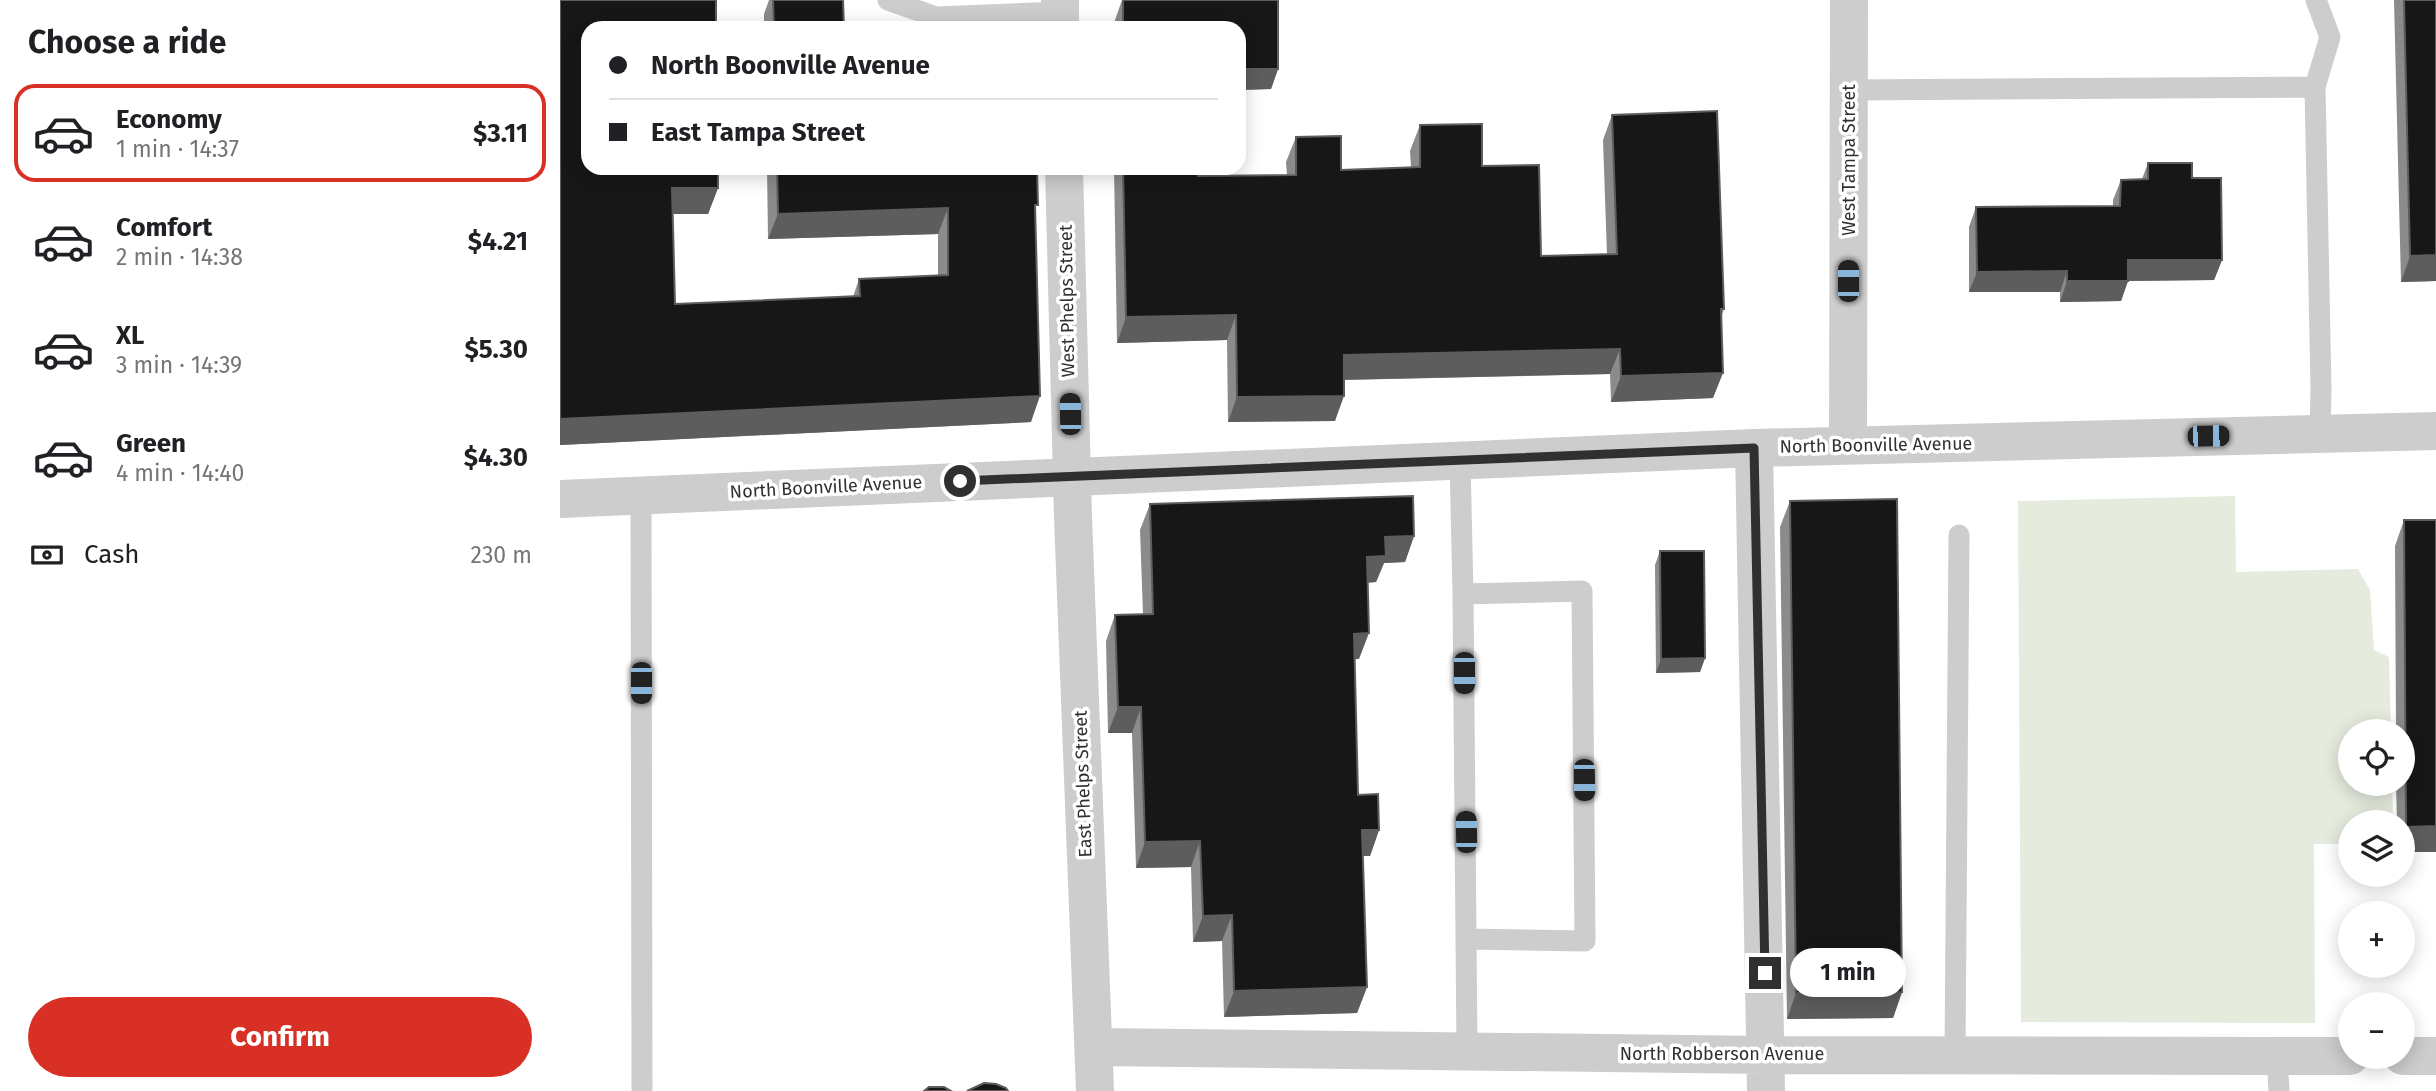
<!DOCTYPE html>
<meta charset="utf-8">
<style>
:root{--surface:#fff;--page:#f2f2f2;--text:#202124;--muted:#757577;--line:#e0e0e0;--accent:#d93025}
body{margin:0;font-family:"Fira Sans",sans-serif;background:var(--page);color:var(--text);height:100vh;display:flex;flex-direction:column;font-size:26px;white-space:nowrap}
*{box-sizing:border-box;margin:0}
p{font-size:23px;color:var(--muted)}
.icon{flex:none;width:38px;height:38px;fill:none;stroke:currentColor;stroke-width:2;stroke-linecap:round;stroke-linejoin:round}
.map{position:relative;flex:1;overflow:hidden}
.details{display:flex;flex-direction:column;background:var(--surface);width:560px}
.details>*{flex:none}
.guide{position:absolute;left:21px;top:21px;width:665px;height:154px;border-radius:21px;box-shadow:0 4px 18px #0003;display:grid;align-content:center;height:154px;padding:0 28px;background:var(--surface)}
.fabs{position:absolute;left:1778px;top:719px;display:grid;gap:14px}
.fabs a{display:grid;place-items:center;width:77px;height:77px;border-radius:50%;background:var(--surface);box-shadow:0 4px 18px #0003;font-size:35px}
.end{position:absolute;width:32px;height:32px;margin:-16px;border:9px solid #303030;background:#fff;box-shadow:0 0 0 4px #fff}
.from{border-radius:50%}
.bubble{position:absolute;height:49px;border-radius:24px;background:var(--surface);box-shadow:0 4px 18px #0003;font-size:23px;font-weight:700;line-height:49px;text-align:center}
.car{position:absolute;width:21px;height:42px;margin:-21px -10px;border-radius:9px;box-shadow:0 0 5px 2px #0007;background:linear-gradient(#222 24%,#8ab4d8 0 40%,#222 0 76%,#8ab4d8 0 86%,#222 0)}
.guide b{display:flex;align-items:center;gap:24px;height:66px;font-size:26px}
.guide b+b{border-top:2px solid var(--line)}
.guide i{width:18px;height:18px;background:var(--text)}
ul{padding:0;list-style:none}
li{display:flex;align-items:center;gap:21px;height:98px;margin:0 14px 10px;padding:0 14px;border:4px solid transparent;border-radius:21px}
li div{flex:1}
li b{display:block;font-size:26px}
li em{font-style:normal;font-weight:700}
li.current{border-color:var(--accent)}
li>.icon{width:63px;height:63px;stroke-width:1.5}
h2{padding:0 28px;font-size:32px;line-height:84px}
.pay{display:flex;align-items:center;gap:18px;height:77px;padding:0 28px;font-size:26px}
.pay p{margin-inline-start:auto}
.cta{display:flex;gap:14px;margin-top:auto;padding:14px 28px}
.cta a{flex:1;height:80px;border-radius:42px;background:var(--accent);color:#fff;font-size:28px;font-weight:700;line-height:80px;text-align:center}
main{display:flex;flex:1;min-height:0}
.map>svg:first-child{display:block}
.green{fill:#e5ecde}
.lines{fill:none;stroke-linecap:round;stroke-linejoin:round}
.lane{stroke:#cdcdcd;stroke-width:21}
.street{stroke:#cdcdcd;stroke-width:38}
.wall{fill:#8b8b8b}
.shaded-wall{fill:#5d5d5d}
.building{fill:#171717;stroke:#5d5d5d;stroke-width:2}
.route{stroke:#303030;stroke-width:9}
.labels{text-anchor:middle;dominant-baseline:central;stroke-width:7;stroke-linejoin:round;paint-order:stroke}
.street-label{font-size:18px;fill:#303030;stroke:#fff}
</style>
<main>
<section class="details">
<h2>Choose a ride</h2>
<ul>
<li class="current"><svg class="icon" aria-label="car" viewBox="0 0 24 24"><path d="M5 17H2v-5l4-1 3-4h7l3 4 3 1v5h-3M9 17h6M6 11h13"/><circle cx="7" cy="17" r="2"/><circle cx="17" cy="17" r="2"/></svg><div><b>Economy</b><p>1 min · 14:37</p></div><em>$3.11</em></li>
<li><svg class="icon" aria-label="car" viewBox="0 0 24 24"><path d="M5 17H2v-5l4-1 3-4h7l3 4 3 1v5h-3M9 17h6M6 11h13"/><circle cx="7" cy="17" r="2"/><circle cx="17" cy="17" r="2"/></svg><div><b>Comfort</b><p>2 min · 14:38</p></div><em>$4.21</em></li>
<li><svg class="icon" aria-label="car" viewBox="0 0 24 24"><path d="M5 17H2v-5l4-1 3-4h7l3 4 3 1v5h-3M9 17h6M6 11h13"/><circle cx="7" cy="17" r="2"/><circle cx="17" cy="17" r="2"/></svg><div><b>XL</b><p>3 min · 14:39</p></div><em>$5.30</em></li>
<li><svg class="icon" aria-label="car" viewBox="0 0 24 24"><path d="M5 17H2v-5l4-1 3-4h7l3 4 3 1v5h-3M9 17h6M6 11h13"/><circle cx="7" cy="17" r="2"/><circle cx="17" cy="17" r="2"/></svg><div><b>Green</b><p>4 min · 14:40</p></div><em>$4.30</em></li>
</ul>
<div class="pay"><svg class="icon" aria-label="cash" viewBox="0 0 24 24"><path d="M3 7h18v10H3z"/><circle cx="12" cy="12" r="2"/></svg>Cash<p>230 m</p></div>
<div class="cta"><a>Confirm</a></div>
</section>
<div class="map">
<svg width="1876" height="1091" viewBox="0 0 1876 1091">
<rect width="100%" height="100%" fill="#fff"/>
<!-- green -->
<path class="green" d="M 1675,496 L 1676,572 L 1798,569 L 1810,590 L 1814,650 L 1829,657 L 1831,731 L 1790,732 L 1790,784 L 1832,784 L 1833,822 L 1790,822 L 1790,844 L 1754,844 L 1755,1023 L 1461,1022 L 1458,501 Z"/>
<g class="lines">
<!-- lane -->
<path class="lane" d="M 328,0 L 376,17 L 500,12
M 1755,87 L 1761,389 L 1760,434
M 1289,90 L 1755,87 L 1770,37 L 1756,0
M 900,460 L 903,594 L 907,1052
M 81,496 L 82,1091
M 903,594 L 1022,591 L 1025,941 L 907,939
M 1395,1055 L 1399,535
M 1717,1056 L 1719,1091"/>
<!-- street -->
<path class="street" d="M 500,0 L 500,28
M 504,168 L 513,517 L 535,1091
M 1288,445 L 1289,0
M 1194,448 L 1206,1091
M 0,499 L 1194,448 L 1876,431
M 534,1047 L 1206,1055 L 1790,1056
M 1843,1056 L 1876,1056"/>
</g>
<!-- wall -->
<path class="wall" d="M 0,0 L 158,188 L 148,214 L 113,214 L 115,304 L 293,297 L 299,279 L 378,276 L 378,234 L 208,239 L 207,168 L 477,168 L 475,214 L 471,422 L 0,445 Z
M 209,0 L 283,0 L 284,28 L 204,28 L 204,14 Z
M 562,0 L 718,0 L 718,69 L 711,89 L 679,90 L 679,28 L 555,28 L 555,20 Z
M 1834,0 L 1876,0 L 1876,281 L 1841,282 Z
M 1052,115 L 1164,309 L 1161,318 L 1153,398 L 1051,402 L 1050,374 L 784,380 L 775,421 L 668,422 L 667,340 L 557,343 L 554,168 L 638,168 L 638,176 L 727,175 L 726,162 L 736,137 L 781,170 L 851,167 L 850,151 L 860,125 L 922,166 L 981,256 L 1047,255 L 1043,140 Z
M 1588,163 L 1632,178 L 1662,260 L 1654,280 L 1568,281 L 1561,301 L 1500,302 L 1500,292 L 1409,292 L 1409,227 L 1416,207 L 1553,206 L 1553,200 L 1561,180 L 1582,179 Z
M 1230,501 L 1342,992 L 1333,1018 L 1227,1019 L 1220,527 Z
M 590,504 L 854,536 L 845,562 L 824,563 L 816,582 L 807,583 L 799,659 L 794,659 L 798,795 L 819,830 L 810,856 L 803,856 L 807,987 L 797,1013 L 664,1017 L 662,941 L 633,942 L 631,867 L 576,868 L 572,733 L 548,733 L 546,641 L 555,615 L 583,614 L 580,530 Z
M 1844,520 L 1876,520 L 1876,852 L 1843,852 L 1843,822 L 1837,822 L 1836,784 L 1843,784 L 1843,732 L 1836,732 L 1835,546 Z
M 1100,551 L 1145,658 L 1140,672 L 1096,673 L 1095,565 Z"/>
<!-- shaded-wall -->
<path class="shaded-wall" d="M 679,69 L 718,69 L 711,89 L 679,90 Z
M 112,188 L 158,188 L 148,214 L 103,214 Z
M 388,208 L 378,234 L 208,239 L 218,214 Z
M 1876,255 L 1876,281 L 1841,282 L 1850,256 Z
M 1568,260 L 1662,260 L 1654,280 L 1560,281 Z
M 1507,271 L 1500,292 L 1409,292 L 1417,272 Z
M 1507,281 L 1568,281 L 1561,301 L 1500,302 Z
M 676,315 L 667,340 L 557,343 L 566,317 Z
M 1060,349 L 1050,374 L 774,380 L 784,355 Z
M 1163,373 L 1153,398 L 1051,402 L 1061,376 Z
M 480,396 L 471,422 L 0,445 L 0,419 Z
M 784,396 L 775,421 L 668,422 L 677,397 Z
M 854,536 L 845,562 L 824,563 L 816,582 L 797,583 L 807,557 L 825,537 Z
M 809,633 L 799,659 L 784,660 L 794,634 Z
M 1145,658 L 1140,672 L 1096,673 L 1101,659 Z
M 558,707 L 581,707 L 572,733 L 548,733 Z
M 1876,826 L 1876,852 L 1843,852 L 1843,836 L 1846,827 Z
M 802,830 L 819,830 L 810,856 L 793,856 Z
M 640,841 L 631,867 L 576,868 L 585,842 Z
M 672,915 L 662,941 L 633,942 L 643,916 Z
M 807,987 L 797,1013 L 664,1017 L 674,991 Z
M 1342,992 L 1333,1018 L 1227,1019 L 1236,993 Z"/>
<!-- building -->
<path class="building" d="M 0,0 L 156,0 L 156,28 L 28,28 L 28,168 L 158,168 L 158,188 L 112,188 L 115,304 L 300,296 L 299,279 L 388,275 L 388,208 L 218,214 L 217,168 L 477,168 L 478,205 L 475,205 L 480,396 L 0,419 Z
M 213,0 L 283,0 L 284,28 L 214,28 Z
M 563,0 L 718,0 L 718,69 L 679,69 L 679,28 L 563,28 Z
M 1844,0 L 1876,0 L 1876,255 L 1850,256 Z
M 1157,111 L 1164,309 L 1161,309 L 1163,373 L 1061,376 L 1060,349 L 784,355 L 784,396 L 677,397 L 676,315 L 566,317 L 563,168 L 638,168 L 638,176 L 736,175 L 736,137 L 781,136 L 781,170 L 860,167 L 860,125 L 922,124 L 922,166 L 979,165 L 981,256 L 1057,254 L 1052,115 Z
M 1588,163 L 1632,163 L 1632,178 L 1661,178 L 1662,260 L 1568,260 L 1568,281 L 1507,281 L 1507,271 L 1417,272 L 1416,207 L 1560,206 L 1561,180 L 1588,179 Z
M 853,496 L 854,536 L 825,537 L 826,556 L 807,557 L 809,633 L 794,634 L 798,795 L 818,794 L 819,830 L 802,830 L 807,987 L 674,991 L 672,915 L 643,916 L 640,841 L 585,842 L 581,707 L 558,707 L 555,615 L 593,614 L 590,504 Z
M 1337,499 L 1342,992 L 1236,993 L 1230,501 Z
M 1844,520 L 1876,520 L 1876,826 L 1846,827 Z
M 1100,551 L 1144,551 L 1145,658 L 1101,659 Z
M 424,1083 L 436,1084 L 446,1088 L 448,1091 L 407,1091 Z
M 369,1087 L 384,1087 L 391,1091 L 364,1091 Z"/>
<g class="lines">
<!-- route -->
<path class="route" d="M 400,481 L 1194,448 L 1205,973"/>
</g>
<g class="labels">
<!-- street labels -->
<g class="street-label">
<text transform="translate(1289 160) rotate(-90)">West Tampa Street</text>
<text transform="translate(507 301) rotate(-91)">West Phelps Street</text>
<text transform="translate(1316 445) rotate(-1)">North Boonville Avenue</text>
<text transform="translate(266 487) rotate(-3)">North Boonville Avenue</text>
<text transform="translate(523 784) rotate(-92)">East Phelps Street</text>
<text x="1162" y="1054">North Robberson Avenue</text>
</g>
</g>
</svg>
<div class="fabs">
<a><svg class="icon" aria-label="locate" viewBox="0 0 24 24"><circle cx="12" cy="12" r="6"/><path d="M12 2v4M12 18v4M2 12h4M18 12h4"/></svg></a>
<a><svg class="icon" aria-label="layers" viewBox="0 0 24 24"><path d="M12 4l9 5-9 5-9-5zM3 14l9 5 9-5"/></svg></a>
<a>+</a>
<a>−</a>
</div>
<i class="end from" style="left:400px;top:481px"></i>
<i class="end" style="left:1205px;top:973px"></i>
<div class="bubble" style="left:1230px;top:948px;width:116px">1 min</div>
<i class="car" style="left:1288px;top:281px;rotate:0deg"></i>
<i class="car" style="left:510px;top:414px;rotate:359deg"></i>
<i class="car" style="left:1648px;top:436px;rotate:89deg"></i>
<i class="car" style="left:904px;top:673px;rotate:180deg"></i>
<i class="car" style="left:81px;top:683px;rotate:180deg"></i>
<i class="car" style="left:1024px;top:780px;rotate:179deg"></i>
<i class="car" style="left:906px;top:832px;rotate:359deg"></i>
<div class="guide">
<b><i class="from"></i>North Boonville Avenue</b>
<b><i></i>East Tampa Street</b>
</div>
</div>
</main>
